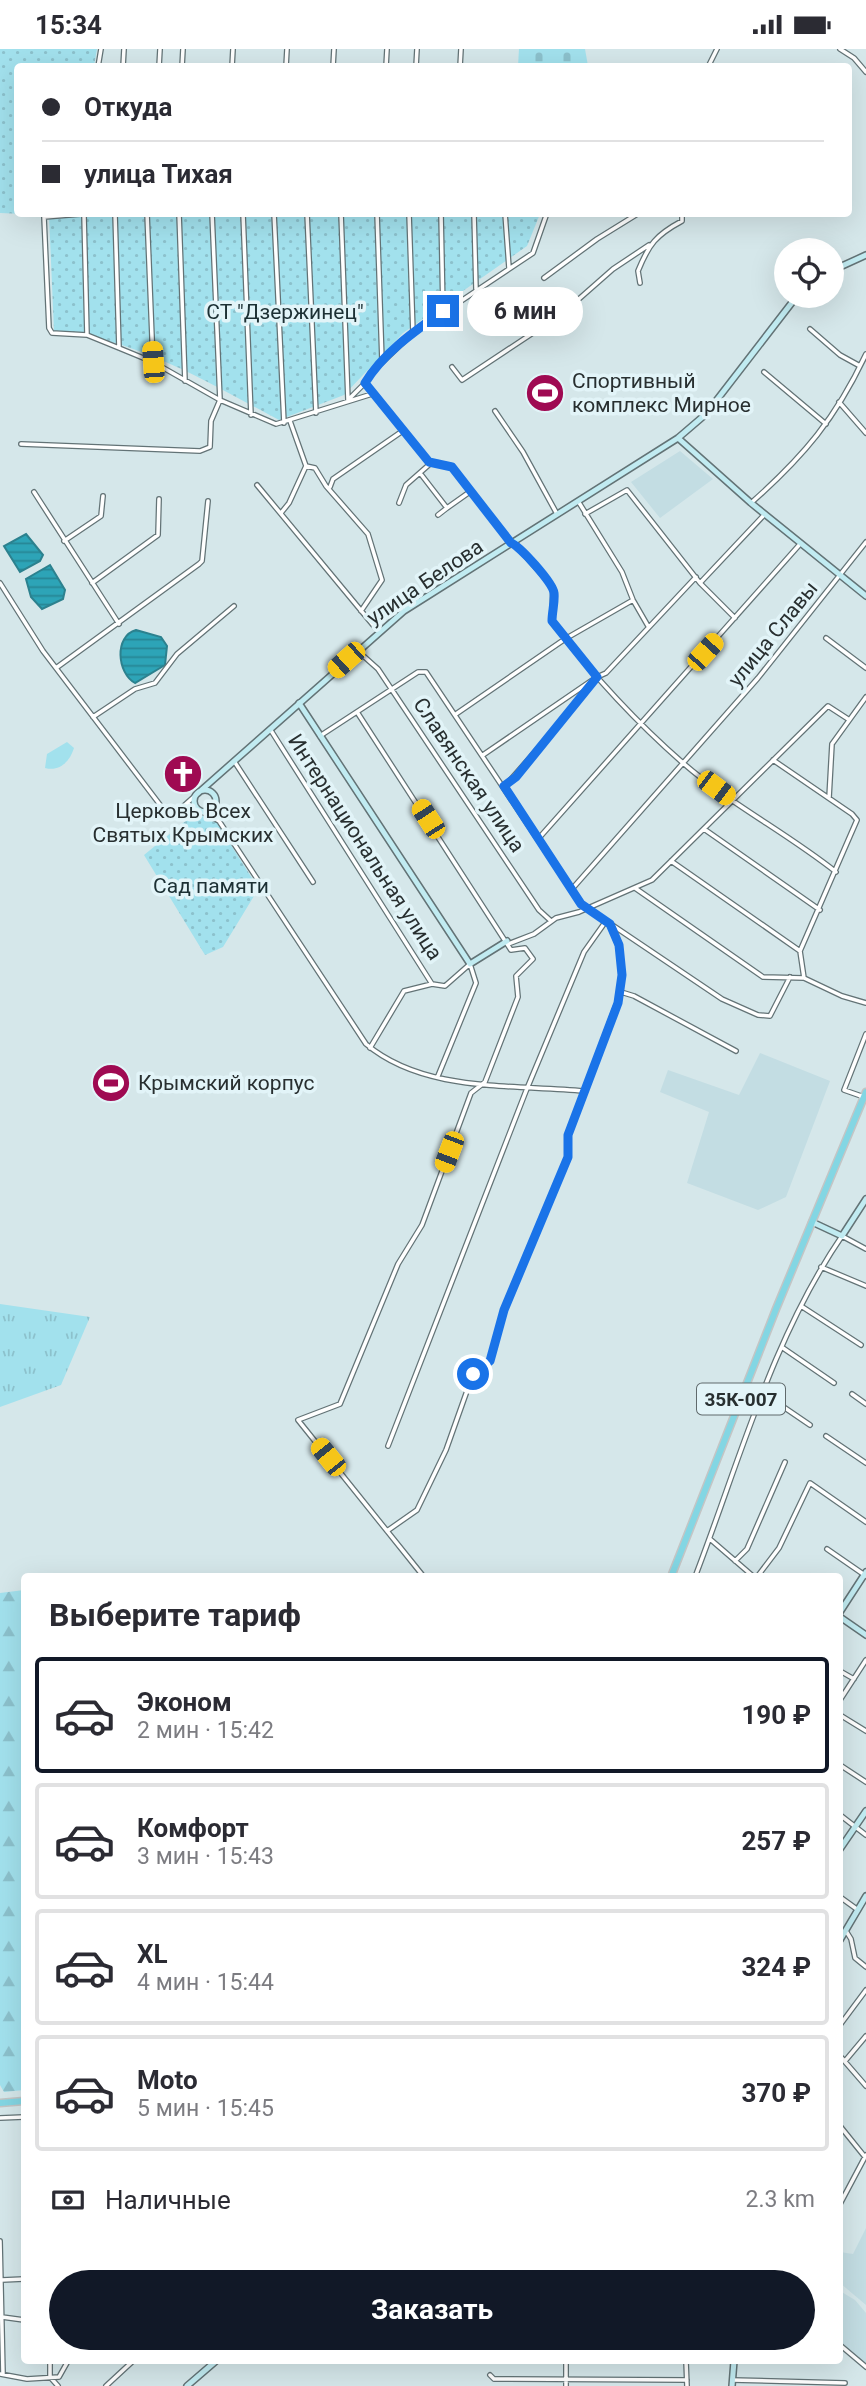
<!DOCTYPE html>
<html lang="ru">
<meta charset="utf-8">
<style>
:root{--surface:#fff;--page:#f2f2f3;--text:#2b2b33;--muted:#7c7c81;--line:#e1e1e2;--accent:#111827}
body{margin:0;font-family:Roboto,sans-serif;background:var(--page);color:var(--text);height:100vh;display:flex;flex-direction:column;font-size:26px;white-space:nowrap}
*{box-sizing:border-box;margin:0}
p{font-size:23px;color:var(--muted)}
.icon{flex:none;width:38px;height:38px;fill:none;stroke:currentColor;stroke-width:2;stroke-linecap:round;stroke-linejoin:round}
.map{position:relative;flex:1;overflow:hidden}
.panel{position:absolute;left:21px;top:1524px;width:822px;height:791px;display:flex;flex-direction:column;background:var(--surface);border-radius:7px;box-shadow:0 7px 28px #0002}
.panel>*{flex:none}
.top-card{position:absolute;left:14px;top:14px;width:838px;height:154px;border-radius:7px;box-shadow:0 7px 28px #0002;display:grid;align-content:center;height:154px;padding:0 28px;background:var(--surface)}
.buttons{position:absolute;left:774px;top:189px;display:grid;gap:14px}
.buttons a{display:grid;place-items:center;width:70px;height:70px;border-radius:50%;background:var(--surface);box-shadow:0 7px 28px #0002;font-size:35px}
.end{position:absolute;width:32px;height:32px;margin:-16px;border:9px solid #1a73e8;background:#fff;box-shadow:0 0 0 4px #fff}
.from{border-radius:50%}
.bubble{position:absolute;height:49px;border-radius:24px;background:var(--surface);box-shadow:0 7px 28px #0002;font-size:23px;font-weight:700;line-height:49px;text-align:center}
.car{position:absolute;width:21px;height:42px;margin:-21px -10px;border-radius:9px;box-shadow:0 0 5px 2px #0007;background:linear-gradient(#f5c518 24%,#345 0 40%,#f5c518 0 76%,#345 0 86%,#f5c518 0)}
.top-card b{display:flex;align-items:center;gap:24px;height:66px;font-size:26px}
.top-card b+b{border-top:2px solid var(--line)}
.top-card i{width:18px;height:18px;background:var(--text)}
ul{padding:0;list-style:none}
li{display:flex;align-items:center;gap:21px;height:116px;margin:0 14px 10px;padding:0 14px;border:4px solid var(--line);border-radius:7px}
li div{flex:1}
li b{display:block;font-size:26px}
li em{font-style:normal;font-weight:700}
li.on{border-color:var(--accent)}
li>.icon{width:63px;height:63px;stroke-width:1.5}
h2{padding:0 28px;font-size:32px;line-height:84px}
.pay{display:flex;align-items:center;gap:18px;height:77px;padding:0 28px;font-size:26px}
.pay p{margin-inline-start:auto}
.cta{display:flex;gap:14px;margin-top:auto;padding:14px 28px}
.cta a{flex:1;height:80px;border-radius:42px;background:var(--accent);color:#fff;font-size:28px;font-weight:700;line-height:80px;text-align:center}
.status{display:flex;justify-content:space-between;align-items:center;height:49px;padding:0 35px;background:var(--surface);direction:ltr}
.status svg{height:19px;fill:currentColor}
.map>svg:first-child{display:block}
.built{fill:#c3dde3}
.grass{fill:url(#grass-tufts)}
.forest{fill:url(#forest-firs)}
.cemetery{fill:url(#cemetery-stones)}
.garden{fill:url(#garden-dots)}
.pitch{fill:#a2e1ed}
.water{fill:url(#water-rules);stroke:#2c818e;stroke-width:2}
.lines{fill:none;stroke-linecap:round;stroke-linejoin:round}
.street-casing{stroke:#637376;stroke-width:6}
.secondary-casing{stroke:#637376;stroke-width:8}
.primary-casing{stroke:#c3c5c5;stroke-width:9}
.street{stroke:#fff;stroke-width:3.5}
.secondary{stroke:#c1ebf1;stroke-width:5}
.primary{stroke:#83d6e3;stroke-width:6}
.route{stroke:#1a73e8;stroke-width:9}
.labels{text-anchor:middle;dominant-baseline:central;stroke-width:7;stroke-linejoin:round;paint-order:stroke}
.shield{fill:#e2f4f8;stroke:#606a6c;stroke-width:2}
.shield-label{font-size:19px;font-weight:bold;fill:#282f30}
.park-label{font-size:21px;fill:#1c3034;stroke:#e2f4f8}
.poi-label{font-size:21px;fill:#282f30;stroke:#e2f4f8;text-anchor:start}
.street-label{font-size:21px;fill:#282f30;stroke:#e2f4f8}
</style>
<div class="status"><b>15:34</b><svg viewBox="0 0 49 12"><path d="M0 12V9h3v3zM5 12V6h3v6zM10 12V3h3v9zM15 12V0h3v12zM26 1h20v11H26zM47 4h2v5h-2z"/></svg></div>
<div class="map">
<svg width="866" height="2337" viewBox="0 0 866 2337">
<defs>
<pattern id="grass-tufts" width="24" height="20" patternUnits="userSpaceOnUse" patternTransform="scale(1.75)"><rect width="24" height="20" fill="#a2e1ed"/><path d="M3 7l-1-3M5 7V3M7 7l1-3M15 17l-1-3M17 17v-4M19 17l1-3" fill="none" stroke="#8cc1cc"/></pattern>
<pattern id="forest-firs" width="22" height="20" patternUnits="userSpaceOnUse" patternTransform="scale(1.75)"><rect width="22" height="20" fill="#a2e1ed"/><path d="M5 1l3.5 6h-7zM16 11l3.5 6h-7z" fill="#8cc1cc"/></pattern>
<pattern id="cemetery-stones" width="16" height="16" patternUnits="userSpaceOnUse" patternTransform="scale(1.75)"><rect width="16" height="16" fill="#a2e1ed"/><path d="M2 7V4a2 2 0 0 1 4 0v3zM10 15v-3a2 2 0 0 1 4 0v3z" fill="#8cc1cc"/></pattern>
<pattern id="garden-dots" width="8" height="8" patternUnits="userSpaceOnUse" patternTransform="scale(1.75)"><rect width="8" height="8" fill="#a2e1ed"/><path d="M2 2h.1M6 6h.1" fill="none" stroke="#8cc1cc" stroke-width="1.8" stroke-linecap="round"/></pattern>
<pattern id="water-rules" width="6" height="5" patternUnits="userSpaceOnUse" patternTransform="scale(1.75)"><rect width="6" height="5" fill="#2da4b7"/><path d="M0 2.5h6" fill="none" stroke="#268695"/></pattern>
</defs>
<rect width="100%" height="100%" fill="#d5e7ea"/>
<!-- built -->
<path class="built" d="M 680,402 L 713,430 L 660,469 L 631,433 Z
M 760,1004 L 830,1032 L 786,1148 L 758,1161 L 687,1134 L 709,1063 L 660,1043 L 668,1021 L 739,1046 Z
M 866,2179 L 866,2256 L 840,2234 L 840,2203 L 853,2205 Z
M 840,2242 L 855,2251 L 866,2264 L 866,2317 L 840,2294 Z"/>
<!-- grass -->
<path class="grass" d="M 0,1255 L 90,1268 L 61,1336 L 0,1358 Z"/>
<!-- forest -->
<path class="forest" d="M 24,1541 L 24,2041 L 4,2043 L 0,2036 L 0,1544 Z"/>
<!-- cemetery -->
<path class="cemetery" d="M 519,0 L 585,0 L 588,17 L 518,17 Z"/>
<!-- garden -->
<path class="garden" d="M 0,0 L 97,0 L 94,17 L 18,18 L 18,164 L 540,165 L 527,197 L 403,284 L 344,346 L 279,371 C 207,333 136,289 54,282 L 49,166 L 0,164 Z
M 196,762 L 217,774 L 257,837 L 254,847 L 223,898 L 205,906 L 144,806 L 188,770 L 192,771 Z"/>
<!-- pitch -->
<path class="pitch" d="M 67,693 L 74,699 C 70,712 60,723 45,719 L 47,705 Z"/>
<!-- water -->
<path class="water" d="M 26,485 L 43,506 L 40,512 L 20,523 L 4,497 Z
M 50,516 L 65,541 L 63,550 L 42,560 L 31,548 L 26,530 Z
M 136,581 L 161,588 L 167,597 L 165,616 L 135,634 C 117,624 114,587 136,581 Z"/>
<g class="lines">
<!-- street casing -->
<g class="street-casing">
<path id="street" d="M 840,0 L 854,9 L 866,23
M 98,18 L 101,0
M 123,18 L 124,0
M 159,18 L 160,0
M 182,18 L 183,0
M 232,18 L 233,0
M 286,18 L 287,0
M 333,18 L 334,0
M 386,18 L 387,0
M 416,18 L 417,0
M 460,18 L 461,0
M 708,18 L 717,0
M 93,164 L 44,168 L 49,279 L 52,284 L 87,286 L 119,299 L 153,313 L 220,351 L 276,375 L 372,345
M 115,164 L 119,299
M 147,164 L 153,313
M 179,164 L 185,332
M 243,164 L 251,366
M 274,164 L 284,374
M 307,164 L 316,364
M 341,164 L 348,351 L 365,334
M 377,164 L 382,312
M 409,164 L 413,284
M 441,164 L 443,262
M 474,164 L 476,240
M 505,164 L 509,219
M 84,166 L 87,286
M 544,229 L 597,190 L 639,164
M 640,234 L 638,222 C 649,195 656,186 682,172 L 682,164
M 810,280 L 840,306 L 860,317
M 452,318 L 462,331 L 563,264 L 613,220 L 649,196
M 764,323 L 826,375
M 839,353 L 866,384
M 495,362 L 523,403 L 557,465
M 21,395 L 200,402 L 210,398 L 211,372 L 220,351 L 212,164
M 306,417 L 315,419 L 326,437 L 368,485 L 382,531 L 361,562
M 420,424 L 447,459 L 471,442
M 257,436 L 378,582
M 330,438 L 333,430 L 404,381
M 34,443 L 119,575
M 578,452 L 622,523 L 633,551 L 648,577
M 399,454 L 406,436 L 431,414
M 751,454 C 804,407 836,369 866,305
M 281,464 L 289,454 L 306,417 L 290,372
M 585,465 L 627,441 L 700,534 L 735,569
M 438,466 L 447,459
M 64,492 L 101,467 L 103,447
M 513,493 L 553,538 L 552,569 L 555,577 C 593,626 636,673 683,714 C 730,755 787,784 836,823
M 511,494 L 452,417 L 429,413 L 365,334 L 372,323 L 413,284 L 533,204 L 547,164
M 0,534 L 43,602 L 164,761 L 178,762 L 197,745
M 92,534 L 158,486 L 159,450
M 700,534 L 765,465
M 826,589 L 866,619
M 359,603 L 378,620 L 539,861 L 551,872
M 56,619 L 199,515 L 202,512 L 208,452
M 357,663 L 511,901 L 525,899 L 533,910 L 516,927 L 518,948 L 485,1033 L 471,1044 L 422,1176 L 398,1215 L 340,1355 L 298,1371 L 424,1528
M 456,665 L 565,590 L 633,551
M 93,668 L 135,640 L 155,634 L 177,605 L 234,557
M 270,680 L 432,935
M 320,687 L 418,623 L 426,623 L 581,855 L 722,950 L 758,966 L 770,967 L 790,928
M 483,706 L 591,632
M 773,711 L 852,765 L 857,771 L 800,902 L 804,929
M 234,712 L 313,833
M 504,738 L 564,670 L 595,629 L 606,624 L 696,528
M 829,749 L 832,695 L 866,648
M 216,752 L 219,772
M 188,755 L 219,772 L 366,995 C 424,1044 513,1035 584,1042
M 704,780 L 820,861
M 539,789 L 801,494
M 671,812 L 800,902
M 635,839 L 763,928 L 804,929 L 842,947 L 866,954
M 572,840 L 758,629 L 866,493
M 508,895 L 534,885 L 556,869 L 579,863 L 652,831 L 828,657 L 848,670
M 621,943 L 634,947 L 736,1002
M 370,999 L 404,942 L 432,935 L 445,937 L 470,915 L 476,934 L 438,1027
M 864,1048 L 844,1041 L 866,985
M 821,1218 L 866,1237
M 801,1257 L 861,1296
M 783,1299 L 834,1334
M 763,1344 L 810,1376
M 852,1345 L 866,1355
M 826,1387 L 866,1414
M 388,1397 L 526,1042 L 584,903 L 606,872
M 387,1482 L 417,1461 L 446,1401 L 473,1325 L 490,1312 L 504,1261 L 568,1108 L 568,1086 L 621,943 L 621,905 L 611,877
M 710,1490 L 754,1528
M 827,1500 L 866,1527
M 735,1512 L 747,1500 L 785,1413
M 695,1528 C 739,1414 772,1289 842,1187 L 866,1200
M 757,1528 L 779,1499 L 810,1434 L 866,1473
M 840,1622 L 854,1630
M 840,1651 L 866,1611
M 840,1666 L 866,1682
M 840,1716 L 866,1733
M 840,1766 L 866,1786
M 840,1848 L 858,1861
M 846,1882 L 851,1890 L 855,1909 L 866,1918
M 840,1976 L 866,1941
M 840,2007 L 866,2037
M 845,2012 L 866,1987
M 0,2069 L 24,2068
M 840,2077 L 865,2108
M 840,2155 L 866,2106
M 0,2192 L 3,2325
M 2,2231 L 24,2230
M 2,2268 L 24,2271
M 840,2296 L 866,2318
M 50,2312 L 50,2328 L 58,2337
M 686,2312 L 687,2337
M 0,2325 L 27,2330 L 59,2328 L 68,2312
M 490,2326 L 494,2330 L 687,2331
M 732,2331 L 845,2334
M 106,2337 L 133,2312
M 566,2337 L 566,2312"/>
</g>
<!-- secondary casing -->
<g class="secondary-casing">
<path id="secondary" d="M 831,222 L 866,206
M 678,389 L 751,454 L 866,547
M 299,654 L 470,915 L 507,892
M194 752a11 11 0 1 1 22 0a11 11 0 1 1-22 0Z
M 197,745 L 404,562 L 678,389 L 706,365 L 797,247
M 812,1173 L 842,1187 L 866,1150
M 840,1563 L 866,1523
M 840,1568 L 866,1586
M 840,1800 L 866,1762
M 840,1891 L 866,1847
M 187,2337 L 216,2312
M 732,2337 L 734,2312"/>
</g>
<!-- primary casing -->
<g class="primary-casing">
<path id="primary" d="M 671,1528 L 776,1260 L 866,1043
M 0,2054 L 24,2052"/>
</g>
<!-- street -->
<use href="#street" class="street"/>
<!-- secondary -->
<use href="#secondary" class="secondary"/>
<!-- primary -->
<use href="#primary" class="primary"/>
</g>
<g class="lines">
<!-- route -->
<path class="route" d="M 443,262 C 415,282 383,304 365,334 L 429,413 L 452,418 L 511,494 C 519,496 553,534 554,544 C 555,553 552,563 552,572 L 597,628 L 516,728 L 504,737 L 581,855 L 610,875 L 619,896 L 622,926 L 618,954 L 568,1086 L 568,1108 L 504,1261 L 490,1312 L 473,1325"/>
</g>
<!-- icons -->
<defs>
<g id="stadium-disc" transform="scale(2.0125)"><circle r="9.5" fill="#9f0a52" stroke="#e2f4f8"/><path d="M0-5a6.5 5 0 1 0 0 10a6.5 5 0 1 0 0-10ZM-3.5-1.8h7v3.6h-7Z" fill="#fff"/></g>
<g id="church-disc" transform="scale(2.0125)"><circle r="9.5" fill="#9f0a52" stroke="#e2f4f8"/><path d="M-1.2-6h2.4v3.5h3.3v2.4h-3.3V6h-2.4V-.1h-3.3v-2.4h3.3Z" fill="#fff"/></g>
</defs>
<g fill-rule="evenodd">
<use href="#stadium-disc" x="545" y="344"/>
<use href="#church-disc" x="183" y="725"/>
<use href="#stadium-disc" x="111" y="1034"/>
</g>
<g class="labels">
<!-- shield labels -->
<rect class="shield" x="697" y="1334.5" width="88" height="31" rx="5"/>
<g class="shield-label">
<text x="741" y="1350">35К-007</text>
</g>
<!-- park labels -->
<g class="park-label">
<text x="285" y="263">СТ "Дзержинец"</text>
<text x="211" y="837">Сад памяти</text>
</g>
<!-- poi labels -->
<g class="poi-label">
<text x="572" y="332">Спортивный<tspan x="572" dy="24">комплекс Мирное</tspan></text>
<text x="183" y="762" text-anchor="middle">Церковь Всех<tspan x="183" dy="24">Святых Крымских</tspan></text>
<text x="138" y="1034">Крымский корпус</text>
</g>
<!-- street labels -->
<g class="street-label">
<text transform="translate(425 533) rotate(-34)">улица Белова</text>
<text transform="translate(773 585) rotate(-51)">улица Славы</text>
<text transform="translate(469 726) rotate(56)">Славянская улица</text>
<text transform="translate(365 798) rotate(57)">Интернациональная улица</text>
</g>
</g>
</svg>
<div class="buttons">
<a><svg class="icon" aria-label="locate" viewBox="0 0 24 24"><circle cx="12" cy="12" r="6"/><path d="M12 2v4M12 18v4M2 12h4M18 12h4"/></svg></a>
</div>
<i class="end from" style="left:473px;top:1325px"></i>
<i class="end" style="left:443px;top:262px"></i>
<div class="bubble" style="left:467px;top:238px;width:116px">6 мин</div>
<i class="car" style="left:153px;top:313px;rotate:356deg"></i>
<i class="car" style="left:705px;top:603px;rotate:42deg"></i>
<i class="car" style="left:346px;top:611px;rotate:228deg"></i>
<i class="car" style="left:716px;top:739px;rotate:127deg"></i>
<i class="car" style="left:428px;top:770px;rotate:327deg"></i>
<i class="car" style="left:449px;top:1103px;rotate:201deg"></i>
<i class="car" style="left:328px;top:1408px;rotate:321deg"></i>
<div class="top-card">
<b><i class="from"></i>Откуда</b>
<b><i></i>улица Тихая</b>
</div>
<section class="panel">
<h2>Выберите тариф</h2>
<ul>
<li class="on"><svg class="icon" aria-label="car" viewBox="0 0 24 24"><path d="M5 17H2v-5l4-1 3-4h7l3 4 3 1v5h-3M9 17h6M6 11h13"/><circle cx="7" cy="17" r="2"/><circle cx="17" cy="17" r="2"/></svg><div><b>Эконом</b><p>2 мин · 15:42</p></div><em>190 ₽</em></li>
<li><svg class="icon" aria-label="car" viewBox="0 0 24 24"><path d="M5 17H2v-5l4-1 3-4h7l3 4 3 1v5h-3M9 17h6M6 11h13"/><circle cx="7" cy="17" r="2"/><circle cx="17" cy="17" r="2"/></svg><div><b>Комфорт</b><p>3 мин · 15:43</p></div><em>257 ₽</em></li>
<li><svg class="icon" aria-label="car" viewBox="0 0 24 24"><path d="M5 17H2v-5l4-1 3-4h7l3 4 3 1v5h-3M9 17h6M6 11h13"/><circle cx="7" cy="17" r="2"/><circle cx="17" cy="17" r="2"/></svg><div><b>XL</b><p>4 мин · 15:44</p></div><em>324 ₽</em></li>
<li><svg class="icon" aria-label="car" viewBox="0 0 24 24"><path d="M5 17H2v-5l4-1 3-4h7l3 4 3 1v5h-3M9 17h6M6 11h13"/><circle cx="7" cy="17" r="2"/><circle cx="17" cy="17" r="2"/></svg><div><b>Moto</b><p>5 мин · 15:45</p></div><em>370 ₽</em></li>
</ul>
<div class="pay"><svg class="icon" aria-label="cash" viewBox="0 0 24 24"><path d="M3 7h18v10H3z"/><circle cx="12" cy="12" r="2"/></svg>Наличные<p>2.3 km</p></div>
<div class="cta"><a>Заказать</a></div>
</section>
</div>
